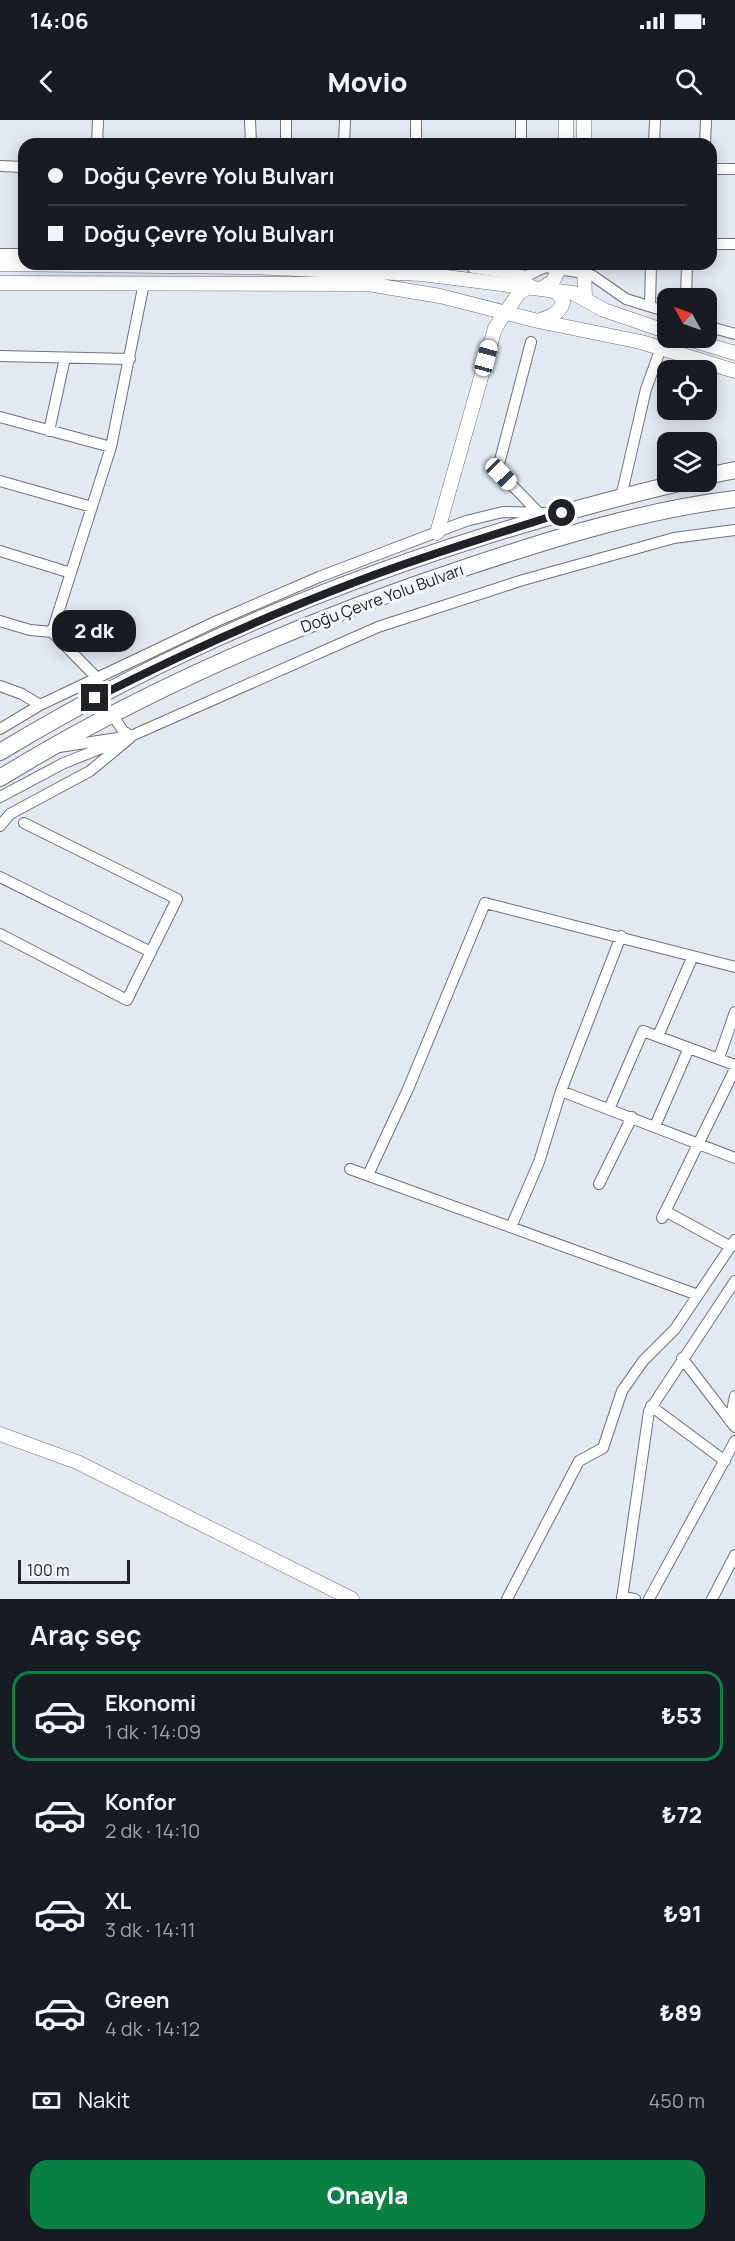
<!DOCTYPE html>
<html lang="tr">
<meta charset="utf-8">
<style>
:root{--surface:#171b24;--page:#242831;--text:#f1f3f6;--muted:#9ea1a6;--line:#363941;--accent:#0b8043}
body{margin:0;font-family:Manrope,sans-serif;background:var(--page);color:var(--text);height:100vh;display:flex;flex-direction:column;font-size:22px;white-space:nowrap}
*{box-sizing:border-box;margin:0}
p{font-size:20px;color:var(--muted)}
.icon{flex:none;width:33px;height:33px;fill:none;stroke:currentColor;stroke-width:2;stroke-linecap:round;stroke-linejoin:round}
.map{position:relative;height:1479px;overflow:hidden}
.drawer{display:flex;flex-direction:column;background:var(--surface);flex:1}
.drawer>*{flex:none}
.banner{position:absolute;left:18px;top:18px;width:699px;height:132px;border-radius:18px;box-shadow:0 3px 15px #0003;display:grid;align-content:center;height:132px;padding:0 30px;background:var(--surface)}
.needle{width:39px;rotate:310deg}
.buttons{position:absolute;left:657px;top:168px;display:grid;gap:12px}
.buttons a{display:grid;place-items:center;width:60px;height:60px;border-radius:12px;background:var(--surface);box-shadow:0 3px 15px #0003;font-size:30px}
.scale{position:absolute;left:18px;bottom:15px;width:112px;box-sizing:border-box;padding-left:6px;border:3px solid #202226;border-top:0;font-size:16px;line-height:21px;white-space:nowrap;color:#202226;-webkit-text-stroke:4px #f2f7fe;paint-order:stroke}
.end{position:absolute;width:27px;height:27px;margin:-14px;border:8px solid #202226;background:#fff;box-shadow:0 0 0 3px #fff}
.from{border-radius:50%}
.bubble{position:absolute;height:42px;border-radius:18px;background:var(--surface);box-shadow:0 3px 15px #0003;font-size:20px;font-weight:800;line-height:42px;text-align:center}
.car{position:absolute;width:18px;height:36px;margin:-18px -9px;border-radius:8px;box-shadow:0 0 4px 2px #0007;background:linear-gradient(#fff 24%,#345 0 40%,#fff 0 76%,#345 0 86%,#fff 0)}
.banner b{display:flex;align-items:center;gap:21px;height:57px;font-size:22px}
.banner b+b{border-top:2px solid var(--line)}
.banner i{width:15px;height:15px;background:var(--text)}
ul{padding:0;list-style:none}
li{display:flex;align-items:center;gap:18px;height:90px;margin:0 12px 9px;padding:0 18px;border:3px solid transparent;border-radius:18px}
li div{flex:1}
li b{display:block;font-size:22px}
li em{font-style:normal;font-weight:800}
li.active{border-color:var(--accent)}
li>.icon{width:54px;height:54px;stroke-width:1.5}
h2{padding:0 30px;font-size:27px;line-height:72px}
.pay{display:flex;align-items:center;gap:15px;height:66px;padding:0 30px;font-size:22px}
.pay p{margin-inline-start:auto}
.primary-button{display:flex;gap:12px;margin-top:auto;padding:12px 30px}
.primary-button a{flex:1;height:69px;border-radius:18px;background:var(--accent);color:#fff;font-size:24px;font-weight:800;line-height:69px;text-align:center}
.status{display:flex;justify-content:space-between;align-items:center;height:42px;padding:0 30px;background:var(--surface);direction:ltr}
.status svg{height:16px;fill:currentColor}
header{display:flex;justify-content:space-between;align-items:center;height:78px;padding:0 30px;background:var(--surface);font-size:27px;font-weight:800}
.map>svg:first-child{display:block}
.lines{fill:none;stroke-linecap:round;stroke-linejoin:round}
.minor-casing{stroke:#6c7279;stroke-width:12}
.major-casing{stroke:#6c7279;stroke-width:15}
.highway-casing{stroke:#6c7279;stroke-width:18}
.minor{stroke:#fff;stroke-width:10}
.major{stroke:#fff;stroke-width:14}
.highway{stroke:#fff;stroke-width:16}
.route{stroke:#202226;stroke-width:8}
.labels{text-anchor:middle;dominant-baseline:central;stroke-width:6;stroke-linejoin:round;paint-order:stroke}
.street-label{font-size:16px;fill:#202226;stroke:#f2f7fe}
</style>
<div class="status"><b>14:06</b><svg viewBox="0 0 49 12"><path d="M0 12V9h3v3zM5 12V6h3v6zM10 12V3h3v9zM15 12V0h3v12zM26 1h20v11H26zM47 4h2v5h-2z"/></svg></div>
<header><svg class="icon" aria-label="back" viewBox="0 0 24 24"><path d="M15 5l-7 7 7 7"/></svg>Movio<svg class="icon" aria-label="search" viewBox="0 0 24 24"><circle cx="10" cy="10" r="6"/><path d="M15 15l6 6"/></svg></header>
<div class="map">
<svg width="735" height="1479" viewBox="0 0 735 1479">
<rect width="100%" height="100%" fill="#e3e9f2"/>
<g class="lines">
<!-- minor casing -->
<g class="minor-casing">
<path id="minor" d="M 250,0 L 251,24
M 286,0 L 286,24
M 521,0 L 521,24
M 97,24 L 98,0
M 344,24 L 345,0
M 416,24 L 416,0
M 654,24 L 655,0
M 705,24 L 706,0
M 0,46 L 24,47
M 711,49 L 735,49
M 711,124 L 735,124
M 0,134 L 24,134
M 469,144 L 473,148 L 527,156 L 545,147 L 584,153 L 593,156 L 626,179 L 668,192
M 686,178 L 687,144
M 650,186 L 651,144
M 706,206 L 735,214
M 531,222 L 499,344 L 501,354 L 539,393
M 0,236 L 130,239
M 0,297 L 111,327
M 49,311 L 65,238
M 0,361 L 92,387
M 621,377 L 646,269 L 661,228
M 0,431 L 71,453
M 0,501 L 30,510 L 52,512 L 98,559
M 52,512 L 111,327 L 144,163
M 0,566 L 22,574 L 40,585
M 112,594 L 123,611 L 131,616
M 0,609 L 40,585 L 217,501 L 319,457 L 466,401 L 503,392 L 549,393
M 59,627 L 131,616 L 378,507 L 523,460 L 674,418 L 735,410
M 0,677 L 62,644 L 114,623
M 0,706 L 10,694 L 90,651 L 130,618
M 0,757 L 151,832
M 0,814 L 127,880 L 177,779 L 24,703
M 658,916 L 692,838
M 719,938 L 735,892
M 561,971 L 735,1038
M 609,989 L 643,911 L 735,945
M 655,1006 L 689,928
M 350,1049 L 698,1175
M 368,1055 L 408,969 L 485,783 L 735,847
M 599,1064 L 632,997
M 665,1091 L 731,1127
M 662,1098 L 735,949
M 511,1107 L 539,1042 L 561,971 L 621,816
M 682,1238 L 735,1307
M 651,1286 L 725,1341
M 730,1301 L 735,1276
M 622,1476 L 635,1479
M 507,1479 L 579,1341 L 603,1328 L 622,1271 L 643,1241 L 675,1209 L 735,1120
M 622,1479 L 649,1291 L 735,1161
M 649,1479 L 735,1321
M 712,1479 L 735,1435"/>
</g>
<!-- major casing -->
<g class="major-casing">
<path id="major" d="M 584,0 L 584,24
M 566,24 L 566,0
M 0,144 L 245,147 L 422,154 L 573,173 L 604,190 L 668,212
M 584,144 L 585,179
M 0,163 L 368,164 L 440,176 L 538,201 L 641,222 L 735,251
M 544,167 L 553,161 L 562,144
M 538,201 C 549,197 560,194 563,182 L 559,174 L 549,169
M 685,218 L 735,233
M 437,413 L 495,208 L 519,173 L 530,166
M 0,1314 L 77,1342 L 352,1479"/>
</g>
<!-- highway casing -->
<g class="highway-casing">
<path id="highway" d="M 706,356 L 735,350
M 0,632 C 209,505 445,418 683,362
M 0,658 C 146,568 304,501 467,447 C 554,418 644,390 735,379"/>
</g>
<!-- minor -->
<use href="#minor" class="minor"/>
<!-- major -->
<use href="#major" class="major"/>
<!-- highway -->
<use href="#highway" class="highway"/>
</g>
<g class="lines">
<!-- route -->
<path class="route" d="M 95,578 C 180,535 268,495 358,461 C 425,435 494,415 562,393"/>
</g>
<g class="labels">
<!-- street labels -->
<g class="street-label">
<text transform="translate(382 478) rotate(-20)">Doğu Çevre Yolu Bulvarı</text>
</g>
</g>
</svg>
<div class="buttons">
<a><svg class="needle" viewBox="-14 -14 28 28"><path d="M0-13l5 13h-10z" fill="#e53935"/><path d="M0 13l5-13h-10z" fill="#9ea1a6"/></svg></a>
<a><svg class="icon" aria-label="locate" viewBox="0 0 24 24"><circle cx="12" cy="12" r="6"/><path d="M12 2v4M12 18v4M2 12h4M18 12h4"/></svg></a>
<a><svg class="icon" aria-label="layers" viewBox="0 0 24 24"><path d="M12 4l9 5-9 5-9-5zM3 14l9 5 9-5"/></svg></a>
</div>
<div class="scale">100 m</div>
<i class="end from" style="left:562px;top:393px"></i>
<i class="end" style="left:95px;top:578px"></i>
<div class="bubble" style="left:52px;top:490px;width:84px">2 dk</div>
<i class="car" style="left:486px;top:238px;rotate:15deg"></i>
<i class="car" style="left:501px;top:354px;rotate:136deg"></i>
<div class="banner">
<b><i class="from"></i>Doğu Çevre Yolu Bulvarı</b>
<b><i></i>Doğu Çevre Yolu Bulvarı</b>
</div>
</div>
<section class="drawer">
<h2>Araç seç</h2>
<ul>
<li class="active"><svg class="icon" aria-label="car" viewBox="0 0 24 24"><path d="M5 17H2v-5l4-1 3-4h7l3 4 3 1v5h-3M9 17h6M6 11h13"/><circle cx="7" cy="17" r="2"/><circle cx="17" cy="17" r="2"/></svg><div><b>Ekonomi</b><p>1 dk · 14:09</p></div><em>₺53</em></li>
<li><svg class="icon" aria-label="car" viewBox="0 0 24 24"><path d="M5 17H2v-5l4-1 3-4h7l3 4 3 1v5h-3M9 17h6M6 11h13"/><circle cx="7" cy="17" r="2"/><circle cx="17" cy="17" r="2"/></svg><div><b>Konfor</b><p>2 dk · 14:10</p></div><em>₺72</em></li>
<li><svg class="icon" aria-label="car" viewBox="0 0 24 24"><path d="M5 17H2v-5l4-1 3-4h7l3 4 3 1v5h-3M9 17h6M6 11h13"/><circle cx="7" cy="17" r="2"/><circle cx="17" cy="17" r="2"/></svg><div><b>XL</b><p>3 dk · 14:11</p></div><em>₺91</em></li>
<li><svg class="icon" aria-label="car" viewBox="0 0 24 24"><path d="M5 17H2v-5l4-1 3-4h7l3 4 3 1v5h-3M9 17h6M6 11h13"/><circle cx="7" cy="17" r="2"/><circle cx="17" cy="17" r="2"/></svg><div><b>Green</b><p>4 dk · 14:12</p></div><em>₺89</em></li>
</ul>
<div class="pay"><svg class="icon" aria-label="cash" viewBox="0 0 24 24"><path d="M3 7h18v10H3z"/><circle cx="12" cy="12" r="2"/></svg>Nakit<p>450 m</p></div>
<div class="primary-button"><a>Onayla</a></div>
</section>
